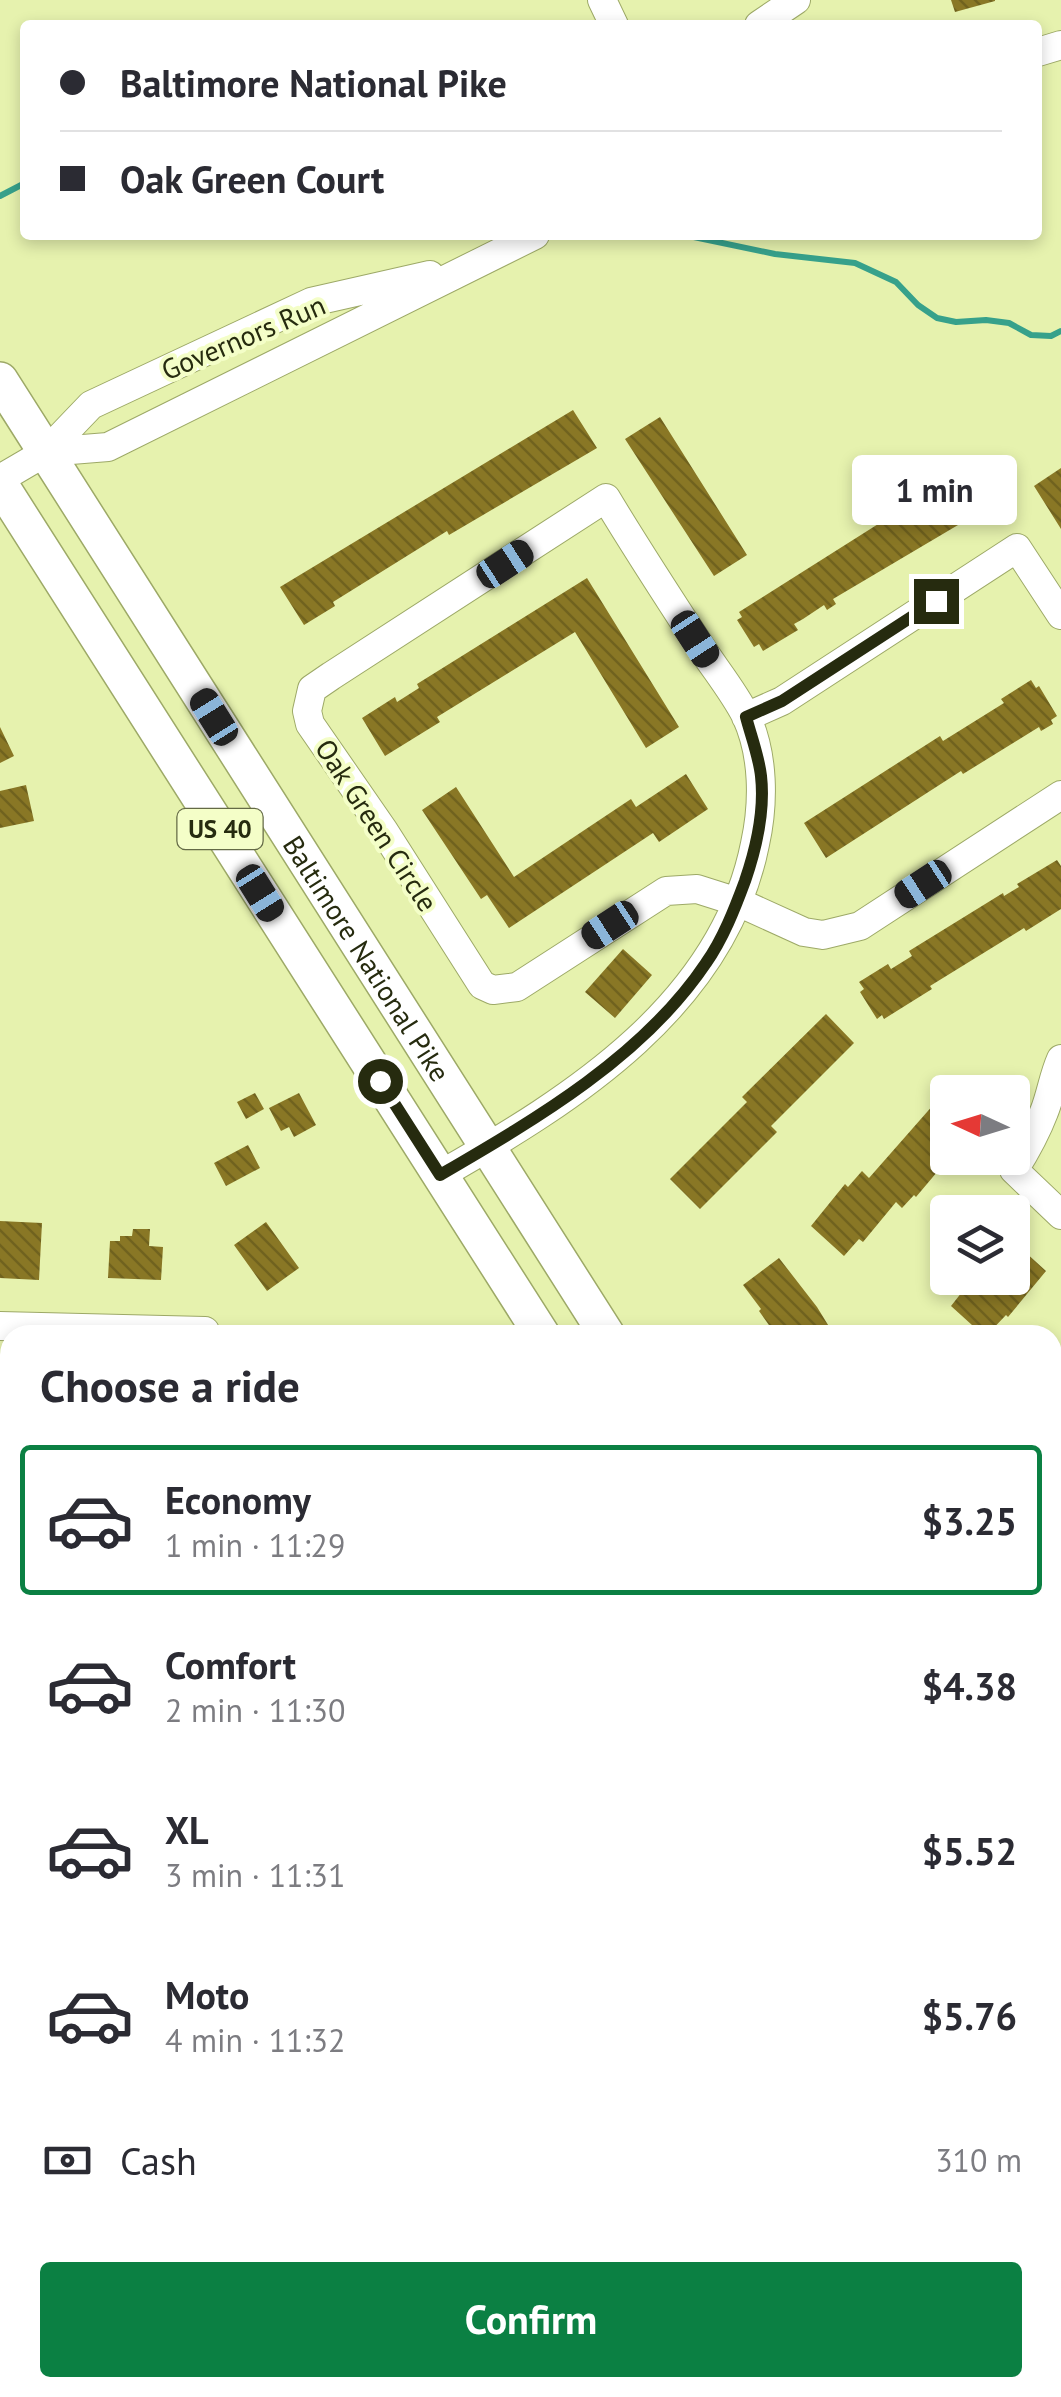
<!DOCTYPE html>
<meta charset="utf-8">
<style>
:root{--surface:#fff;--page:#f7f7f7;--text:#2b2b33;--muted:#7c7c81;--line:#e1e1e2;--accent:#0b8043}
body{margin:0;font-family:"PT Sans",sans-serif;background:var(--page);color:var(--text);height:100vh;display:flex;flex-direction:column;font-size:38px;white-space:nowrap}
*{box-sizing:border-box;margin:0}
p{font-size:32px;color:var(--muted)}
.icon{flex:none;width:55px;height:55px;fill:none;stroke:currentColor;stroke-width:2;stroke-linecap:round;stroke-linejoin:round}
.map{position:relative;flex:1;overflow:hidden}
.details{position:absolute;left:0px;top:1325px;width:1062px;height:1072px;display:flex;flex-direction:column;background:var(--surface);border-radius:30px 30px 0 0;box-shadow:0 5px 15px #0003}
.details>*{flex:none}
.hud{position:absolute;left:20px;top:20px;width:1022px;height:220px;border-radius:10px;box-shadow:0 5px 15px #0003;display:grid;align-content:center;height:220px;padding:0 40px;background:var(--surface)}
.needle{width:65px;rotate:274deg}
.fabs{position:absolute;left:930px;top:1075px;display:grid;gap:20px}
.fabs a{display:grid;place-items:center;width:100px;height:100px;border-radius:10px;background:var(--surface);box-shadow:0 5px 15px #0003;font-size:50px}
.end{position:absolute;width:45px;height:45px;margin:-22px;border:12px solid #262b0f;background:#fff;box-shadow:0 0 0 5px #fff}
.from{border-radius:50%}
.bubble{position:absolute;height:70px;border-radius:10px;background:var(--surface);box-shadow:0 5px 15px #0003;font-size:32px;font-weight:800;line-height:70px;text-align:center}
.car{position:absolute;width:30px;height:60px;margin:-30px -15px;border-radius:12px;box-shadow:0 0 8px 2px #0007;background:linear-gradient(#222 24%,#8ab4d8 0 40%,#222 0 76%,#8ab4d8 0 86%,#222 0)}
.hud b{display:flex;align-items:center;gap:35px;height:95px;font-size:38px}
.hud b+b{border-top:2px solid var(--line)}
.hud i{width:25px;height:25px;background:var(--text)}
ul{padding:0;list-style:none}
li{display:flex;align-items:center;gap:30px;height:150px;margin:0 20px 15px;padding:0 20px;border:5px solid transparent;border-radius:10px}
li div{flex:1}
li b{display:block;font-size:38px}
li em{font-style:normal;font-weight:800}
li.selected{border-color:var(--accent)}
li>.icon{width:90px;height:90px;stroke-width:1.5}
h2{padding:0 40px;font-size:45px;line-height:120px}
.pay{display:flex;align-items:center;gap:25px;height:110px;padding:0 40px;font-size:38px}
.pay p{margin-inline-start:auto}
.cta{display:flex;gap:20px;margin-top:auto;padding:20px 40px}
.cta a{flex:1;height:115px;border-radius:10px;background:var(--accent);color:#fff;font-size:40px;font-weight:800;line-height:115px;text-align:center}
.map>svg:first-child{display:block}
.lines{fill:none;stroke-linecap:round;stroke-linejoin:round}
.stream{stroke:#37a18b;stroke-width:6}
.building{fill:url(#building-back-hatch)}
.minor-casing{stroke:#9da967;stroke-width:30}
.major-casing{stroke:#9da967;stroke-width:38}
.minor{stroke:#fff;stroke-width:28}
.major{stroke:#fff;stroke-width:35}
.route{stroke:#262b0f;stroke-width:12}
.labels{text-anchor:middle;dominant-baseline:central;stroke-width:8;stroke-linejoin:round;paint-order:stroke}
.shield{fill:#f4fec8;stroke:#646a46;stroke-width:2.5}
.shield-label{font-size:25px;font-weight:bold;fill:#262b0f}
.street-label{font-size:28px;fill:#262b0f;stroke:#f4fec8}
</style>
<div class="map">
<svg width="1061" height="2397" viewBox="0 0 1061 2397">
<defs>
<pattern id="building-back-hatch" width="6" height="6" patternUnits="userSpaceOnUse" patternTransform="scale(2.5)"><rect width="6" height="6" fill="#897725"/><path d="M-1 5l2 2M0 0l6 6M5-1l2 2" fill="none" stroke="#70621e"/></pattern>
</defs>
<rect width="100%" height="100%" fill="#e6f2ae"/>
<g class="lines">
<!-- stream -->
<path class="stream" d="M 0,196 L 25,183
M 689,236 L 775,254 L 855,263 L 896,282 L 918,305 L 937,318 L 956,322 L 986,320 L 1009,323 L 1031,335 L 1051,336 L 1061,331"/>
</g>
<!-- building -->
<path class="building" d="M 951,0 L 995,0 L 995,1 L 955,12 Z
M 573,410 L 597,448 L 449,535 L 447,531 L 333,602 L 335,606 L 304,625 L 280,587 Z
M 660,417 L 747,555 L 714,576 L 625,439 Z
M 1061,468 L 1061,529 L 1034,486 Z
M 957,475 L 980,512 L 833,599 L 836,604 L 827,610 L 824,605 L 803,619 L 794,624 L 798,630 L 763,651 L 759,644 L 754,647 L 737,620 L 742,617 L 739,612 L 913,502 L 915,505 L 923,499 L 922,497 Z
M 587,578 L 679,727 L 646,748 L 575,632 L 437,717 L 440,722 L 385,756 L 362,718 L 395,697 L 397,702 L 419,688 L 417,684 Z
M 1031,680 L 1036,688 L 1039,686 L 1057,716 L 1051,720 L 1053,724 L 1041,731 L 1039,727 L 963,774 L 961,771 L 826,858 L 804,823 L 940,736 L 943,741 L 1004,703 L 1001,699 Z
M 0,727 L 14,756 L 0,763 Z
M 686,774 L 708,809 L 659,842 L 653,833 L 509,928 L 487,895 L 481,899 L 422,810 L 456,787 L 514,877 L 631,799 L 636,807 Z
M 26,785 L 34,821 L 0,828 L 0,791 Z
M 1057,860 L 1061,866 L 1061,909 L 1026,931 L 1024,928 L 930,986 L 932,989 L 884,1019 L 882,1015 L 877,1019 L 860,992 L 864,989 L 859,982 L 888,964 L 891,969 L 912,956 L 909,951 L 1003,893 L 1004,896 L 1019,887 L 1017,884 Z
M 623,949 L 652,975 L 615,1018 L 585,992 Z
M 826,1014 L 854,1043 L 771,1126 L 777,1132 L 700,1209 L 670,1179 L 747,1102 L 742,1097 Z
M 965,1075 L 984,1092 L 948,1092 L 948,1159 L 916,1197 L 914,1195 L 902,1208 L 896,1202 L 863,1242 L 859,1239 L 844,1256 L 811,1226 L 845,1184 L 848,1187 L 862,1171 L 869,1178 L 949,1087 L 951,1089 Z
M 255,1093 L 264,1109 L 246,1119 L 237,1102 Z
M 299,1093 L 316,1125 L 294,1137 L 289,1127 L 281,1131 L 269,1108 Z
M 248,1145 L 260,1168 L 226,1186 L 214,1163 Z
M 0,1221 L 42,1223 L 39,1280 L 0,1278 Z
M 266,1222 L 299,1268 L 267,1291 L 234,1245 Z
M 133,1229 L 150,1229 L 149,1246 L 163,1247 L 161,1280 L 108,1278 L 110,1241 L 120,1241 L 120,1236 L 132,1236 Z
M 1012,1240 L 1046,1271 L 1008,1317 L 1006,1315 L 987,1335 L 983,1335 L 951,1306 L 973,1278 L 1012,1278 Z
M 779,1258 L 817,1307 L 833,1333 L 830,1335 L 776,1335 L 759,1311 L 761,1309 L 743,1285 Z
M 0,1388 L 10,1389 L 10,1427 L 0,1427 Z
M 10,1579 L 10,1619 L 0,1623 L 0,1584 Z
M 1061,1588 L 1061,1755 L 1052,1742 L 1052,1593 Z
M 10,1773 L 10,1828 L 0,1809 L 0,1778 Z
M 10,2121 L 10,2147 L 0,2138 L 0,2131 Z
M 59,2388 L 87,2388 L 92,2397 L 41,2397 Z
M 639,2388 L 874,2388 L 859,2397 L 633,2397 L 631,2393 Z"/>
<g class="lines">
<!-- minor casing -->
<g class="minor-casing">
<path id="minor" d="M 602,0 L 614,25
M 759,25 L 796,0
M 1038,52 L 1061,45
M 46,452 L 108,447 L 535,235
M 0,479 L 46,452 L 91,405 L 311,302 L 430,275
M 746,717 L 782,701 L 1017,548 L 1061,615
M 1061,1059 C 1053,1077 1051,1095 1044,1112 C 1036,1133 1026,1151 1014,1170 L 1061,1215
M 440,1175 C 573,1099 723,1005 755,844 C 764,803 764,755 746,716 C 734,692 715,669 700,646 C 668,597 636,548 606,498 L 331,676 L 312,689 L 307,711 L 310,724 L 384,831 L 482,985 L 493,990 L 517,987 L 666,891 L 697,889 L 738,902 L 804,932 L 823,935 L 860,926 L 1061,795
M 0,1326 L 205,1331
M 1052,1388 L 1061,1386
M 1052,1447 L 1061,1458
M 1052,1567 L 1061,1562
M 0,1699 L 10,1693
M 1052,1868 L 1061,1863
M 0,1941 L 10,1960
M 1052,1970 L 1061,1983
M 1052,2378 L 1061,2391
M 234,2397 L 244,2388
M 600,2397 L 609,2388
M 946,2397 L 961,2388"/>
</g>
<!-- major casing -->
<g class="major-casing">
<g id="major">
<path id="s1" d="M 0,380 L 607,1335"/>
<path d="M 0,484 L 542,1335"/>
<path d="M 1052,2029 L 1061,2042"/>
<path d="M 1052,2144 L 1061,2158"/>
</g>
</g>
<!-- minor -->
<use href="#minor" class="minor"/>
<!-- major -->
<use href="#major" class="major"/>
</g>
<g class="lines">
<!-- route -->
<path class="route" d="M 380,1081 L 440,1175 C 536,1119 643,1057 706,963 C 723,939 735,908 745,881 C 756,849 765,811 761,776 C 759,757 751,736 746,717 L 782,701 L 936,601"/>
</g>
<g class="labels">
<!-- shield labels -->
<rect class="shield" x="177.5" y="809" width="85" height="40" rx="8"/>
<g class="shield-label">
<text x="220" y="829">US 40</text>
</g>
<!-- street labels -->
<g class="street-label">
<text transform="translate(243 337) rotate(-23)">Governors Run</text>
<text transform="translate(377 825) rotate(57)">Oak Green Circle</text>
<text stroke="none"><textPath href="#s1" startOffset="685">Baltimore National Pike</textPath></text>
</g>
</g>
</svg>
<div class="fabs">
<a><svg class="needle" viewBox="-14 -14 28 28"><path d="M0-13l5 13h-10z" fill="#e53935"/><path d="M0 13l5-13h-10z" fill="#7c7c81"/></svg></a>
<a><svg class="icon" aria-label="layers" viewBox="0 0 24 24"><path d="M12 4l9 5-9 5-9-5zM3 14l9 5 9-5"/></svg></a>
</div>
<i class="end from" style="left:380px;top:1081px"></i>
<i class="end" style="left:936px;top:601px"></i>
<div class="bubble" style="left:852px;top:455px;width:165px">1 min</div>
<i class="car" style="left:505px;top:564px;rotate:57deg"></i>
<i class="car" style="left:695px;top:639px;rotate:147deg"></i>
<i class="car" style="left:214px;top:717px;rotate:328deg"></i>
<i class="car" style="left:923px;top:884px;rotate:237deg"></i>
<i class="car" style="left:260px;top:893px;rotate:148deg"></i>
<i class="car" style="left:610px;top:925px;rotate:237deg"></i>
<div class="hud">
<b><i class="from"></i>Baltimore National Pike</b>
<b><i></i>Oak Green Court</b>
</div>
<section class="details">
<h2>Choose a ride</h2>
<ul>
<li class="selected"><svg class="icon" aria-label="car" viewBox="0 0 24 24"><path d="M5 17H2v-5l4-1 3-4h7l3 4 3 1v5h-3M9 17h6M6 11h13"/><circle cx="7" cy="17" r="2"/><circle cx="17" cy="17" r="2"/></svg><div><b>Economy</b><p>1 min · 11:29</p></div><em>$3.25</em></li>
<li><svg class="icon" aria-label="car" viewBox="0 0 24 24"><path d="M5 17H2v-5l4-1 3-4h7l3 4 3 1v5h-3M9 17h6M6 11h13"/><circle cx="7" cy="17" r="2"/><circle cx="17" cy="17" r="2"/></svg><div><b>Comfort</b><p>2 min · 11:30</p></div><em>$4.38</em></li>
<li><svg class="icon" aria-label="car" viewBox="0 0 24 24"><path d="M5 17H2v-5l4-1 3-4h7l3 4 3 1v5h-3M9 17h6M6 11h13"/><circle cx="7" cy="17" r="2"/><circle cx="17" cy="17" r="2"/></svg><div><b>XL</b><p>3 min · 11:31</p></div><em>$5.52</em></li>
<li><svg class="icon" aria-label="car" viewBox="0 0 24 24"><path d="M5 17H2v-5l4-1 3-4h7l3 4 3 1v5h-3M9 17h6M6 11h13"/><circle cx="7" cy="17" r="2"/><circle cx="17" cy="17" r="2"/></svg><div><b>Moto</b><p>4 min · 11:32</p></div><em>$5.76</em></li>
</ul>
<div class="pay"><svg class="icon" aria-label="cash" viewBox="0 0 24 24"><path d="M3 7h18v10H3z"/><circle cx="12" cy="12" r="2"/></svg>Cash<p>310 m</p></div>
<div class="cta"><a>Confirm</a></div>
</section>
</div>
